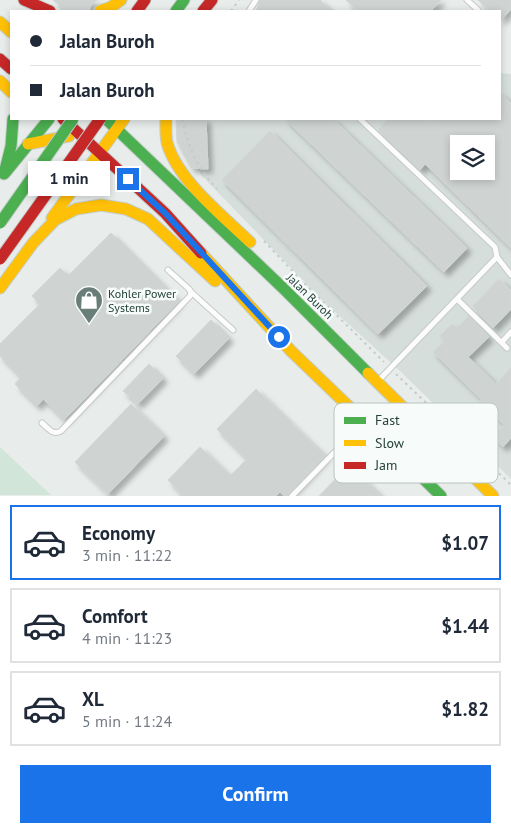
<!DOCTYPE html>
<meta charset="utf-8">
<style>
:root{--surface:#fff;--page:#f2f2f3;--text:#1f2937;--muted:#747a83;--line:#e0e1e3;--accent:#1a73e8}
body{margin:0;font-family:"PT Sans",sans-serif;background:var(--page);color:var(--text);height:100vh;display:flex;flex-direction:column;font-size:19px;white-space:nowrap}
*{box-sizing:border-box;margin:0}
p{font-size:16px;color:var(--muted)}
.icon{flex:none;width:28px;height:28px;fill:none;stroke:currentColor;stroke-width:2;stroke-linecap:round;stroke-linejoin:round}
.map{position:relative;height:496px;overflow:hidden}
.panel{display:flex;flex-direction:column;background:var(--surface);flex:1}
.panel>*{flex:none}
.top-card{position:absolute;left:10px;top:10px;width:491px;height:110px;border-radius:0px;box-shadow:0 2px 8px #0003;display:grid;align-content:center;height:110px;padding:0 20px;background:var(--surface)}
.tools{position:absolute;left:450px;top:135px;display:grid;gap:10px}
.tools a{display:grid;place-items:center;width:45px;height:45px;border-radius:0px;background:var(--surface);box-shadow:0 2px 8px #0003;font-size:25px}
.end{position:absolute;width:22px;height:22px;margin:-11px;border:6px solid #1a73e8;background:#fff;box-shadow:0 0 0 2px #fff}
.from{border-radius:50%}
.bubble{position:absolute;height:35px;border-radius:0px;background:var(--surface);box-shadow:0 2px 8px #0003;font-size:16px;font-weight:600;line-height:35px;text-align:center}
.top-card b{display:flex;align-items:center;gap:18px;height:48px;font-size:19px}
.top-card b+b{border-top:1px solid var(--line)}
.top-card i{width:12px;height:12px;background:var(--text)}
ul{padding:9px 0 0;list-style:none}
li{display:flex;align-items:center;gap:15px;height:75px;margin:0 10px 8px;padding:0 10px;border:2px solid var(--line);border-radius:0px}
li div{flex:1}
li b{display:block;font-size:19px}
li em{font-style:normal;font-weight:600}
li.active{border-color:var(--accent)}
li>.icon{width:45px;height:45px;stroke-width:1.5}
.action{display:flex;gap:10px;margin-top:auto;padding:10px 20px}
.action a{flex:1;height:58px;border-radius:0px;background:var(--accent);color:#fff;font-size:20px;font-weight:600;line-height:58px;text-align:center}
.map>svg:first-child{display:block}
.built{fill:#d6dedb;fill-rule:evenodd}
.green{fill:#d1e6d8}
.building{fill:#cfd4d2;stroke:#d1d6d4;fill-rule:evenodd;filter:url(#shadow)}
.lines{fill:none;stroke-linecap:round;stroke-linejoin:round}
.lane-casing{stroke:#c5cac8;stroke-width:7}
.fast-casing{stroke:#c3ccc9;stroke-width:13}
.slow-casing{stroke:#c3ccc9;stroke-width:13}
.jam-casing{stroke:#c3ccc9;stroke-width:13}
.path{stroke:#c3ccca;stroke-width:2;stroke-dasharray:2.5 4;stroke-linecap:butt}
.lane{stroke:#fcfcfc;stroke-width:5}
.fast{stroke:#4caf50;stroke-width:11}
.slow{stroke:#ffc107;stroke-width:11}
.jam{stroke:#c62828;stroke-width:11}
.fast-bridge-casing{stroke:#c3ccc9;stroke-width:13;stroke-linecap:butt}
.jam-bridge-casing{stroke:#c3ccc9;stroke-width:13;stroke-linecap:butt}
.fast-bridge{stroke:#4caf50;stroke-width:11}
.jam-bridge{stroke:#c62828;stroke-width:11}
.route{stroke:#1a73e8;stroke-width:6}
.labels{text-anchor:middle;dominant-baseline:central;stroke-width:5;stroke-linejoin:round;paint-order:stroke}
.poi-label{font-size:12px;fill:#24423a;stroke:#f7fbf9;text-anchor:start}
.street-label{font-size:12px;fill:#24423a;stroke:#f7fbf9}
.key{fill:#f7fbf9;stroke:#b8c4c0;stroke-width:1}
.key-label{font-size:14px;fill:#24423a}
</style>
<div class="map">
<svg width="511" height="496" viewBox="0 0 511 496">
<defs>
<filter id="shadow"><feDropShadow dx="4.5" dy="4.5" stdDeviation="2.5" flood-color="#0004"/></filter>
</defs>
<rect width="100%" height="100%" fill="#e8edeb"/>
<!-- built -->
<path class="built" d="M 500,73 L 511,74 L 511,479 L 400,371 L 323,301 L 201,175 L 186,141 L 187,119 L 500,119 ZM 459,144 L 486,144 L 486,171 L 459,171 Z"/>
<!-- green -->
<path class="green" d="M 0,447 L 51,495 L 0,495 Z"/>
<!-- building -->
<path class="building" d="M 53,0 L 97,0 L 91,4 L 89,11 L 61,11 L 59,5 Z
M 260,0 L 320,0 L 332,11 L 256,11 Z
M 346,0 L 441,0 L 431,11 L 404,11 L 403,10 L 358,11 Z
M 478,0 L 511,0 L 511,9 L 500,21 L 500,11 L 490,11 Z
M 500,92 L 511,103 L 511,248 L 425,164 L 420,170 L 378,130 L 388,119 L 426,119 L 431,123 L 435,119 L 500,119 ZM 459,144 L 486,144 L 486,171 L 459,171 Z
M 176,119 L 206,119 L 208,169 L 191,168 L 177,142 Z
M 285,119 L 333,119 L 467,248 L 444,272 Z
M 270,131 L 427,286 L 378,334 L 222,180 Z
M 111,233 L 179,301 L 64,420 L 43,399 L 37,406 L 15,384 L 21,377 L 0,356 L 0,344 L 40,304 L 32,296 L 60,268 L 68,276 Z
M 499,279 L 511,290 L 511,309 L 493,328 L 475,310 L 476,309 L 473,306 Z
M 469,316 L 489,337 L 468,357 L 496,384 L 511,368 L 511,438 L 503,447 L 492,436 L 504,425 L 480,401 L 481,399 L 433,352 L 445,341 L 440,336 L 452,324 L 457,328 Z
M 211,320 L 229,338 L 194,374 L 176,356 Z
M 149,364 L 163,378 L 138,404 L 123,391 Z
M 256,389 L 325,456 L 288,496 L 284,496 L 280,492 L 276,496 L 183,496 L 168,480 L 200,447 L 230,476 L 247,459 L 217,429 Z
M 131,404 L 164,436 L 108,494 L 75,462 Z
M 349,465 L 381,496 L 319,496 Z"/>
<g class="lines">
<!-- lane casing -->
<g class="lane-casing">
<path id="lane" d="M 467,0 L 478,10
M 249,11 L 256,0
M 360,119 L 495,247 L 497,257 L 511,275
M 191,292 L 233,330
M 457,299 L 507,348
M 502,342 L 511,332
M 380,379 L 497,257
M 42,423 C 48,428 53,436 61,431 L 190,296 L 191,292 L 189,289 L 168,270
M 292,496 L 362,424"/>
</g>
<!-- fast casing -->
<g class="fast-casing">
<path id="fast" d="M 176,11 L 184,0
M 106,119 L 285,290 L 368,373
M 5,173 L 49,119
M 4,174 L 11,146 L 13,119
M 393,449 L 441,496"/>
</g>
<!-- slow casing -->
<g class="slow-casing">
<path id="slow" d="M 100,11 L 111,7 L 121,0
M 0,22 L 11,32
M 0,81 L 11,92
M 166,119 C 166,127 165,138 168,146 C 180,182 223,216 250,242
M 28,144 L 69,136
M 52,218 L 124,119
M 201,253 L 291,351 L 393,449
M 0,288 L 33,243 L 55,220 L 76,209 L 101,205 L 126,209 L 148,219 L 215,281
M 368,373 L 493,496"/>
</g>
<!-- jam casing -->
<g class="jam-casing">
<path id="jam" d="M 24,0 L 50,11
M 137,11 L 145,0
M 203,11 L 212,0
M 0,59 L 11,69
M 63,119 L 165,213 L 201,253"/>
</g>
<!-- path -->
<path class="path" d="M 231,11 L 239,0
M 182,119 C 189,149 196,166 217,189
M 264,241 L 301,280 L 384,362
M 396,374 L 511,485"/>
<!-- lane -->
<use href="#lane" class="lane"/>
<!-- fast -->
<use href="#fast" class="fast"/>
<!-- slow -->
<use href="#slow" class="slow"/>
<!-- jam -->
<use href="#jam" class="jam"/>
<!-- fast-bridge casing -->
<g class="fast-bridge-casing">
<path id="fast-bridge" d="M 0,223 L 73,119"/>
</g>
<!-- jam-bridge casing -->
<g class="jam-bridge-casing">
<path id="jam-bridge" d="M 0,259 L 100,119"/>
</g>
<!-- fast-bridge -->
<use href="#fast-bridge" class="fast-bridge"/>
<!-- jam-bridge -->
<use href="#jam-bridge" class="jam-bridge"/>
</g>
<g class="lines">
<!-- route -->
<path class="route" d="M 128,179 L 165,213 L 279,337"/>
</g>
<!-- icons -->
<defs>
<g id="shop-pin" transform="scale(1.4375)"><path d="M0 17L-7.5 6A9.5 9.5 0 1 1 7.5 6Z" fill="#697e78" stroke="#f7fbf9"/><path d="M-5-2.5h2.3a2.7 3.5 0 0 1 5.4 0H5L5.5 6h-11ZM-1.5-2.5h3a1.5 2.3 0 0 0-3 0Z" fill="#fff"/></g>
</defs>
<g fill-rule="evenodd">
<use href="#shop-pin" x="89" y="300"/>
</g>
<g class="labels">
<!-- poi labels -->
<g class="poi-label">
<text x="108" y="293">Kohler Power<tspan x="108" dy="14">Systems</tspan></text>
</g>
<!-- street labels -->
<g class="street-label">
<text transform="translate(310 296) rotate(44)">Jalan Buroh</text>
</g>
</g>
<!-- legend -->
<rect x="334" y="403" width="164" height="80" rx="8" class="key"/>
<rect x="344" y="417" width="22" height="7" fill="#4caf50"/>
<rect x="344" y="440" width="22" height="6" fill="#ffc107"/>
<rect x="344" y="462" width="22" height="7" fill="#c62828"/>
<g class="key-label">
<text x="375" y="425">Fast</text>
<text x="375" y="448">Slow</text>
<text x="375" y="470">Jam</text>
</g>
</svg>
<div class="tools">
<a><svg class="icon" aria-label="layers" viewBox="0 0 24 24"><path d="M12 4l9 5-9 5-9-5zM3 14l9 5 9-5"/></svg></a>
</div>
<i class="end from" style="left:279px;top:337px"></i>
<i class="end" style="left:128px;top:179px"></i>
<div class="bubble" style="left:28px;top:161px;width:82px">1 min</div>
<div class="top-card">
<b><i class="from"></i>Jalan Buroh</b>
<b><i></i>Jalan Buroh</b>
</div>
</div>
<section class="panel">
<ul>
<li class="active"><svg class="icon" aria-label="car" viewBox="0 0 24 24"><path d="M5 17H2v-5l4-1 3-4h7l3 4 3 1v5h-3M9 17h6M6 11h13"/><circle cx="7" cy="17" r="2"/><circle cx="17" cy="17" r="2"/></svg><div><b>Economy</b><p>3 min · 11:22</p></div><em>$1.07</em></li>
<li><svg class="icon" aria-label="car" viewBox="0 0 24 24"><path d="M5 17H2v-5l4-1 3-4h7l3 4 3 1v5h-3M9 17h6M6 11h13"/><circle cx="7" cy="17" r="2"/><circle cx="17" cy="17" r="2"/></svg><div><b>Comfort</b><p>4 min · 11:23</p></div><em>$1.44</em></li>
<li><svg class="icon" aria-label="car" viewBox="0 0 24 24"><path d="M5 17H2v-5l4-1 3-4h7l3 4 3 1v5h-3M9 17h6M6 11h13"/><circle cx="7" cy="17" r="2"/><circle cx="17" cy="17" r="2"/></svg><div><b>XL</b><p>5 min · 11:24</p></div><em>$1.82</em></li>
</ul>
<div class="action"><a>Confirm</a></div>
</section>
